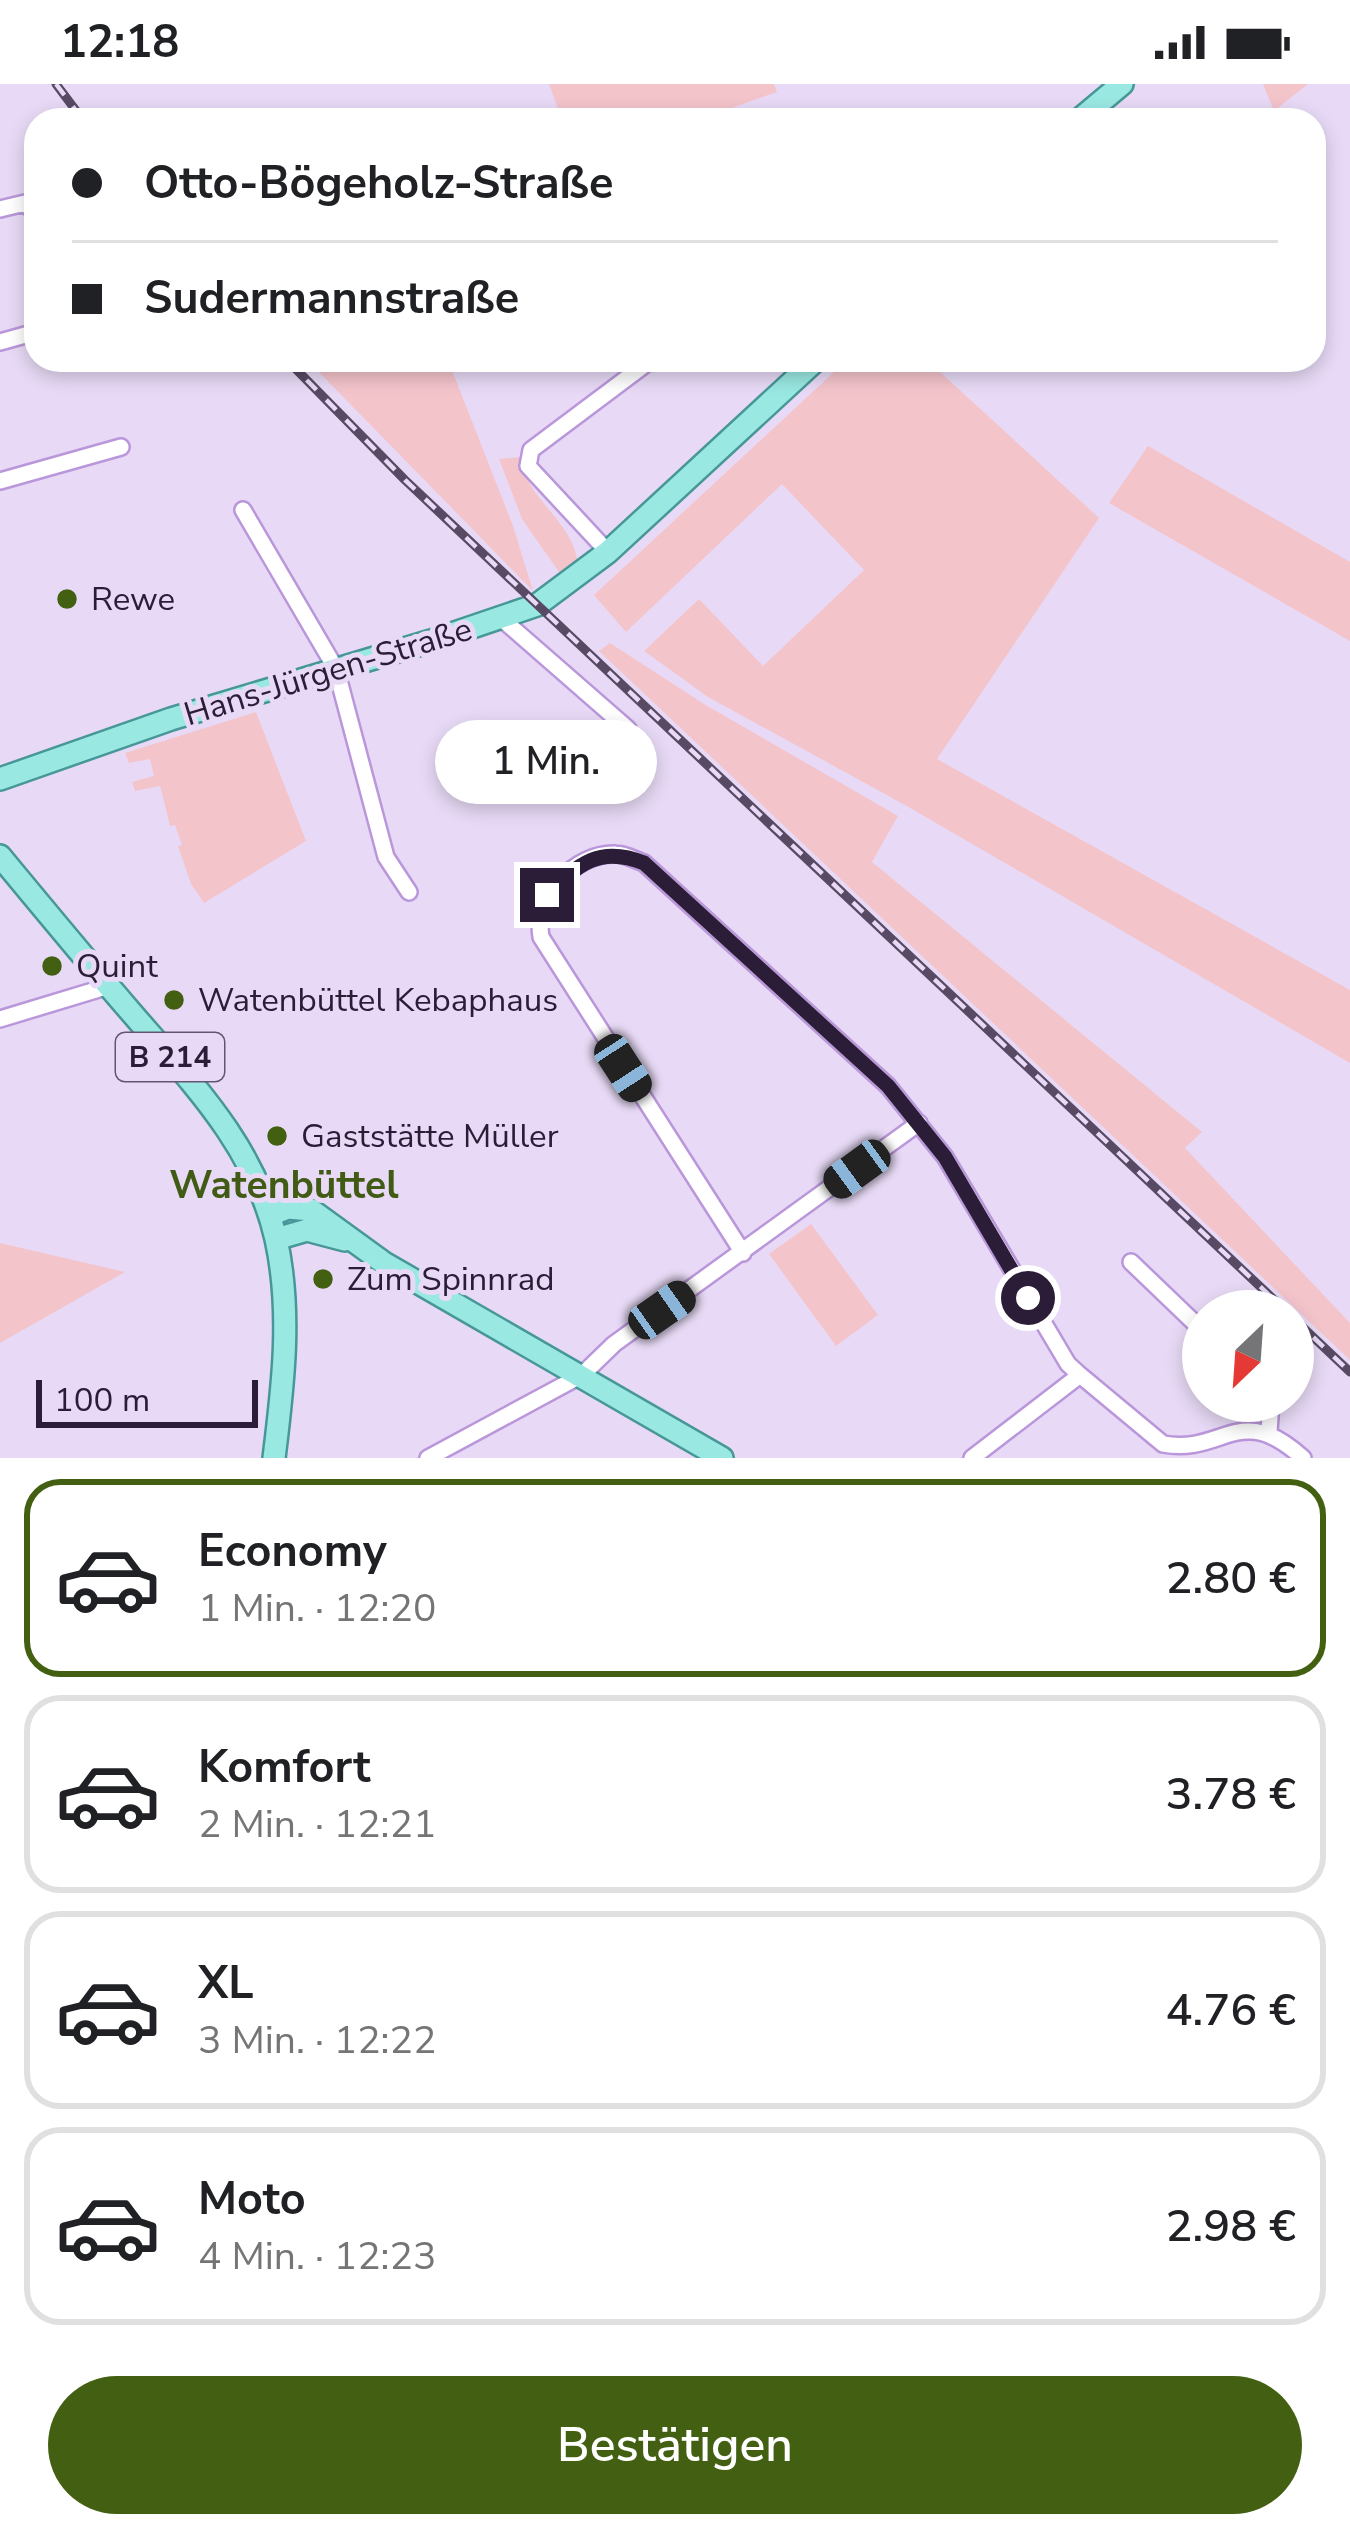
<!DOCTYPE html>
<html lang="de">
<meta charset="utf-8">
<style>
:root{--surface:#fff;--page:#f2f2f2;--text:#202124;--muted:#757577;--line:#e0e0e0;--accent:#436012}
body{margin:0;font-family:"Nunito Sans",sans-serif;background:var(--page);color:var(--text);height:100vh;display:flex;flex-direction:column;font-size:45px;white-space:nowrap}
*{box-sizing:border-box;margin:0}
p{font-size:39px;color:var(--muted)}
.icon{flex:none;width:66px;height:66px;fill:none;stroke:currentColor;stroke-width:2;stroke-linecap:round;stroke-linejoin:round}
.map{position:relative;height:1374px;overflow:hidden}
.panel{display:flex;flex-direction:column;background:var(--surface);flex:1}
.panel>*{flex:none}
.hud{position:absolute;left:24px;top:24px;width:1302px;height:264px;border-radius:36px;box-shadow:0 6px 18px #0003;display:grid;align-content:center;height:264px;padding:0 48px;background:var(--surface)}
.needle{width:78px;rotate:205deg}
.fabs{position:absolute;left:1182px;top:1206px;display:grid;gap:24px}
.fabs a{display:grid;place-items:center;width:132px;height:132px;border-radius:50%;background:var(--surface);box-shadow:0 6px 18px #0003;font-size:60px}
.scale{position:absolute;left:36px;bottom:30px;width:222px;box-sizing:border-box;padding-left:12px;border:6px solid #2b1d37;border-top:0;font-size:33px;line-height:42px;white-space:nowrap;color:#2b1d37;-webkit-text-stroke:9px #e8daf6;paint-order:stroke}
.end{position:absolute;width:54px;height:54px;margin:-27px;border:15px solid #2b1d37;background:#fff;box-shadow:0 0 0 6px #fff}
.from{border-radius:50%}
.bubble{position:absolute;height:84px;border-radius:42px;background:var(--surface);box-shadow:0 6px 18px #0003;font-size:39px;font-weight:600;line-height:84px;text-align:center}
.car{position:absolute;width:36px;height:72px;margin:-36px -18px;border-radius:15px;box-shadow:0 0 9px 3px #0007;background:linear-gradient(#222 24%,#8ab4d8 0 40%,#222 0 76%,#8ab4d8 0 86%,#222 0)}
.hud b{display:flex;align-items:center;gap:42px;height:114px;font-size:45px}
.hud b+b{border-top:3px solid var(--line)}
.hud i{width:30px;height:30px;background:var(--text)}
ul{padding:21px 0 0;list-style:none}
li{display:flex;align-items:center;gap:36px;height:198px;margin:0 24px 18px;padding:0 24px;border:6px solid var(--line);border-radius:36px}
li div{flex:1}
li b{display:block;font-size:45px}
li em{font-style:normal;font-weight:600}
li.on{border-color:var(--accent)}
li>.icon{width:108px;height:108px;stroke-width:1.5}
.button{display:flex;gap:24px;margin-top:auto;padding:24px 48px}
.button a{flex:1;height:138px;border-radius:72px;background:var(--accent);color:#fff;font-size:48px;font-weight:600;line-height:138px;text-align:center}
.status{display:flex;justify-content:space-between;align-items:center;height:84px;padding:0 60px;background:var(--surface);direction:ltr}
.status svg{height:33px;fill:currentColor}
.map>svg:first-child{display:block}
.green{fill:#f4c4cb}
.lines{fill:none;stroke-linecap:round;stroke-linejoin:round}
.minor-casing{stroke:#ba96da;stroke-width:20}
.major-casing{stroke:#479799;stroke-width:26}
.minor{stroke:#fff;stroke-width:15}
.major{stroke:#9ae8e2;stroke-width:21}
.rail-casing{stroke:#584a64;stroke-width:9}
.rail{stroke:#e8daf6;stroke-width:4.5;stroke-dasharray:14;stroke-linecap:butt}
.route{stroke:#2b1d37;stroke-width:15}
.poi-dot{fill:#436012;stroke:#e8daf6;stroke-width:4.5}
.labels{text-anchor:middle;dominant-baseline:central;stroke-width:10;stroke-linejoin:round;paint-order:stroke}
.shield{fill:#e8daf6;stroke:#645670;stroke-width:3}
.shield-label{font-size:30px;font-weight:bold;fill:#2b1d37}
.poi-label{font-size:33px;fill:#2b1d37;stroke:#e8daf6;text-anchor:start}
.street-label{font-size:33px;fill:#2b1d37;stroke:#e8daf6}
.quarter-label{font-size:39px;font-weight:bold;fill:#415b15;stroke:#e8daf6}
</style>
<div class="status"><b>12:18</b><svg viewBox="0 0 49 12"><path d="M0 12V9h3v3zM5 12V6h3v6zM10 12V3h3v9zM15 12V0h3v12zM26 1h20v11H26zM47 4h2v5h-2z"/></svg></div>
<div class="map">
<svg width="1350" height="1374" viewBox="0 0 1350 1374">
<rect width="100%" height="100%" fill="#e8daf6"/>
<!-- green -->
<path class="green" d="M 549,0 L 774,0 L 777,8 L 698,36 L 562,36 Z
M 1263,0 L 1308,0 L 1274,27 Z
M 307,276 L 448,276 L 513,442 L 533,507 Z
M 847,276 L 927,276 L 1099,434 L 937,675 L 1350,906 L 1350,979 L 905,721 L 708,613 L 644,567 L 699,515 L 763,582 L 864,486 L 782,400 L 626,548 L 594,511 Z
M 1148,362 L 1350,478 L 1350,557 L 1109,419 Z
M 520,373 C 526,416 573,436 578,480 L 559,488 L 522,435 L 499,375 Z
M 610,559 L 704,620 L 898,732 L 872,778 L 1202,1048 L 1185,1064 L 1350,1239 L 1350,1276 L 599,567 Z
M 256,628 L 306,757 L 204,819 L 191,800 L 178,762 L 182,761 L 175,741 L 170,742 L 160,702 L 135,707 L 132,698 L 154,692 L 150,675 L 129,679 L 125,669 Z
M 811,1140 L 878,1231 L 836,1262 L 769,1170 Z
M 0,1159 L 125,1188 L 0,1259 Z"/>
<g class="lines">
<!-- minor casing -->
<g class="minor-casing">
<path id="minor" d="M 0,125 L 25,119 L 36,130
M 0,258 L 36,248
M 0,397 L 121,363
M 243,426 L 336,585 L 386,773 L 409,808
M 608,468 L 528,382 L 531,366 L 651,276
M 502,535 L 628,645
M 0,935 L 109,902
M 743,1169 L 541,853 C 534,814 574,768 616,770 C 625,770 635,776 644,779 L 888,1002 L 945,1073 L 1068,1280 L 1080,1291 L 1163,1360 C 1224,1371 1239,1316 1303,1374
M 1131,1178 L 1203,1247
M 1269,1348 L 1271,1317
M 428,1374 L 582,1291 L 614,1260 L 919,1039
M 972,1374 L 1080,1291"/>
</g>
<!-- major casing -->
<g class="major-casing">
<path id="major" d="M 1079,36 L 1122,0
M 0,695 L 171,635 L 431,557 L 537,521 L 608,468 L 816,276
M 0,772 C 43,824 86,876 130,927 C 190,997 255,1061 276,1155 C 292,1227 283,1302 274,1374
M 270,1131 L 288,1124 L 311,1126 L 384,1179 L 722,1374
M 276,1155 L 307,1146 L 345,1156"/>
</g>
<!-- minor -->
<use href="#minor" class="minor"/>
<!-- major -->
<use href="#major" class="major"/>
<!-- rail casing -->
<g class="rail-casing">
<path id="rail" d="M 56,0 L 83,36
M 287,276 L 405,396 L 1286,1227
M 1293,1234 L 1350,1288"/>
</g>
<!-- rail -->
<use href="#rail" class="rail"/>
</g>
<g class="lines">
<!-- route -->
<path class="route" d="M 547,811 C 578,780 600,761 644,779 L 888,1002 L 945,1073 L 1028,1214"/>
</g>
<!-- markers -->
<g class="poi-dot">
<circle cx="67" cy="515" r="12"/>
<circle cx="52" cy="882" r="12"/>
<circle cx="174" cy="916" r="12"/>
<circle cx="277" cy="1052" r="12"/>
<circle cx="323" cy="1195" r="12"/>
</g>
<g class="labels">
<!-- shield labels -->
<rect class="shield" x="116" y="949" width="108" height="48" rx="9"/>
<g class="shield-label">
<text x="170" y="973">B 214</text>
</g>
<!-- poi labels -->
<g class="poi-label">
<text x="91" y="515">Rewe</text>
<text x="76" y="882">Quint</text>
<text x="198" y="916">Watenbüttel Kebaphaus</text>
<text x="301" y="1052">Gaststätte Müller</text>
<text x="347" y="1195">Zum Spinnrad</text>
</g>
<!-- street labels -->
<g class="street-label">
<text transform="translate(328 588) rotate(-17)">Hans-Jürgen-Straße</text>
</g>
<!-- quarter labels -->
<g class="quarter-label">
<text x="284" y="1101">Watenbüttel</text>
</g>
</g>
</svg>
<div class="fabs">
<a><svg class="needle" viewBox="-14 -14 28 28"><path d="M0-13l5 13h-10z" fill="#e53935"/><path d="M0 13l5-13h-10z" fill="#757577"/></svg></a>
</div>
<div class="scale">100 m</div>
<i class="end from" style="left:1028px;top:1214px"></i>
<i class="end" style="left:547px;top:811px"></i>
<div class="bubble" style="left:435px;top:636px;width:222px">1 Min.</div>
<i class="car" style="left:623px;top:984px;rotate:147deg"></i>
<i class="car" style="left:857px;top:1085px;rotate:234deg"></i>
<i class="car" style="left:662px;top:1226px;rotate:55deg"></i>
<div class="hud">
<b><i class="from"></i>Otto-Bögeholz-Straße</b>
<b><i></i>Sudermannstraße</b>
</div>
</div>
<section class="panel">
<ul>
<li class="on"><svg class="icon" aria-label="car" viewBox="0 0 24 24"><path d="M5 17H2v-5l4-1 3-4h7l3 4 3 1v5h-3M9 17h6M6 11h13"/><circle cx="7" cy="17" r="2"/><circle cx="17" cy="17" r="2"/></svg><div><b>Economy</b><p>1 Min. · 12:20</p></div><em>2.80 €</em></li>
<li><svg class="icon" aria-label="car" viewBox="0 0 24 24"><path d="M5 17H2v-5l4-1 3-4h7l3 4 3 1v5h-3M9 17h6M6 11h13"/><circle cx="7" cy="17" r="2"/><circle cx="17" cy="17" r="2"/></svg><div><b>Komfort</b><p>2 Min. · 12:21</p></div><em>3.78 €</em></li>
<li><svg class="icon" aria-label="car" viewBox="0 0 24 24"><path d="M5 17H2v-5l4-1 3-4h7l3 4 3 1v5h-3M9 17h6M6 11h13"/><circle cx="7" cy="17" r="2"/><circle cx="17" cy="17" r="2"/></svg><div><b>XL</b><p>3 Min. · 12:22</p></div><em>4.76 €</em></li>
<li><svg class="icon" aria-label="car" viewBox="0 0 24 24"><path d="M5 17H2v-5l4-1 3-4h7l3 4 3 1v5h-3M9 17h6M6 11h13"/><circle cx="7" cy="17" r="2"/><circle cx="17" cy="17" r="2"/></svg><div><b>Moto</b><p>4 Min. · 12:23</p></div><em>2.98 €</em></li>
</ul>
<div class="button"><a>Bestätigen</a></div>
</section>
